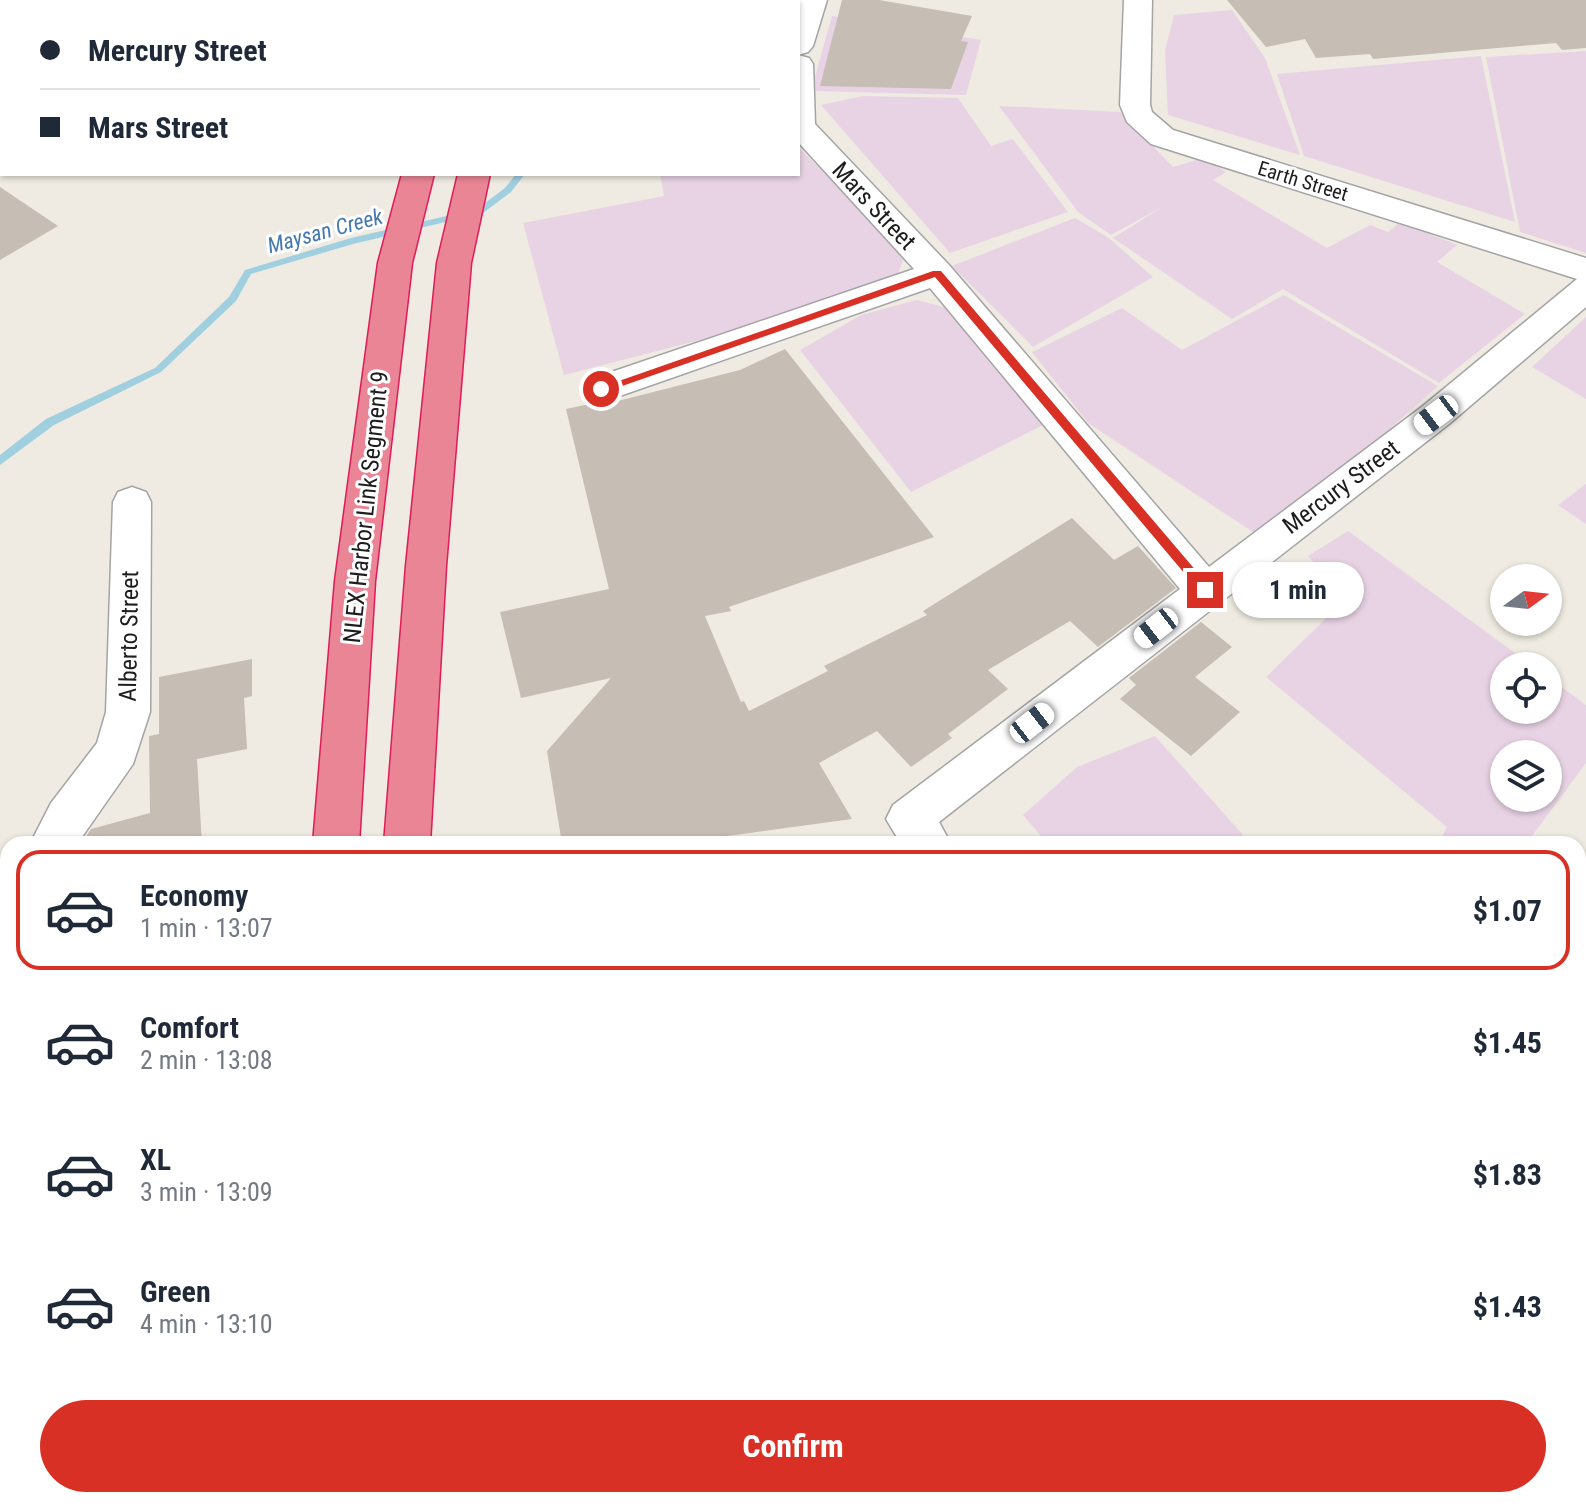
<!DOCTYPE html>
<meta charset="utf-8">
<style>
:root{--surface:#fff;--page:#f2f2f3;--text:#1f2937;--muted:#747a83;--line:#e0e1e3;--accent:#d93025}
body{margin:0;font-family:"Roboto Condensed",sans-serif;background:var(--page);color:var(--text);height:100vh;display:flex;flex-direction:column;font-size:30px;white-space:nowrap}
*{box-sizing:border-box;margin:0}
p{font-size:26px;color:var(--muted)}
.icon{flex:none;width:44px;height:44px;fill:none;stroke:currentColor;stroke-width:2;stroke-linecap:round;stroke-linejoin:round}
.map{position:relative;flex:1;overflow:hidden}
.drawer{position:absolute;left:0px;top:836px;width:1586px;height:672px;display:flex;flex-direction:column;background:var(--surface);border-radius:24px 24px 0 0;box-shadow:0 2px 6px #0004}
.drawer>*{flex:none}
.hud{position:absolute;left:0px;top:0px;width:800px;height:176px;box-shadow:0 2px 6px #0004;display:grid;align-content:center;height:176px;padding:0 40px;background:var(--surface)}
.needle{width:52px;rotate:75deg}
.tools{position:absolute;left:1490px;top:564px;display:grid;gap:16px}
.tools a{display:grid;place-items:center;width:72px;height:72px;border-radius:50%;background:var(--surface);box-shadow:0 2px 6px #0004;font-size:40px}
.end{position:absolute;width:36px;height:36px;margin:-18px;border:10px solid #d93025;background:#fff;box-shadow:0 0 0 4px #fff}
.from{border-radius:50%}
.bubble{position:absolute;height:56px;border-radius:28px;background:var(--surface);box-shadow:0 2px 6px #0004;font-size:26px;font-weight:700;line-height:56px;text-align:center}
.car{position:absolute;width:24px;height:48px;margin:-24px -12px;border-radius:10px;box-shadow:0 0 6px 2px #0007;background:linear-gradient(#fff 24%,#345 0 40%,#fff 0 76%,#345 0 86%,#fff 0)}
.hud b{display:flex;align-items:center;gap:28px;height:76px;font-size:30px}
.hud b+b{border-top:2px solid var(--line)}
.hud i{width:20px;height:20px;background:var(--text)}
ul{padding:14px 0 0;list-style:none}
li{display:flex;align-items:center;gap:24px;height:120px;margin:0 16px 12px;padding:0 24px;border:4px solid transparent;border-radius:24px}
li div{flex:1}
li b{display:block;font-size:30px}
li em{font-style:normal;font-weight:700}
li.current{border-color:var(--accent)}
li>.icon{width:72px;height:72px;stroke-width:1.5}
.primary-button{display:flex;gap:16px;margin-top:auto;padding:16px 40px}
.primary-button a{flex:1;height:92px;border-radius:48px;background:var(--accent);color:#fff;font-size:32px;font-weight:700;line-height:92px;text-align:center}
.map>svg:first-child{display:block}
.industrial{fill:#e8d3e4;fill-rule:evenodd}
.grass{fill:#c6eca4}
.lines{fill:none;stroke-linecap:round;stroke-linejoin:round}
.stream{fill:#a0cfdf;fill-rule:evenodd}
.building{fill:#c6bdb5}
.minor-casing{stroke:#a4a4a4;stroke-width:3}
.highway-casing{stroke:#e01b59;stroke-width:3}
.minor{fill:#fff;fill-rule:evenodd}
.highway{fill:#ea8595;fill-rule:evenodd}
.route{fill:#d93025}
.labels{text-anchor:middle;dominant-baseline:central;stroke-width:6;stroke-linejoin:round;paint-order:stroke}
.far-street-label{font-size:20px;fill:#1d1d1d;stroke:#fff}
.far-water-label{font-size:22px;font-style:italic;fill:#4578b0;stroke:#fff}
.street-label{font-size:24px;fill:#1d1d1d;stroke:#fff}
</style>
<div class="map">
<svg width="1586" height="1508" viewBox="0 0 1586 1508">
<rect width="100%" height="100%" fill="#efebe2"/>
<!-- industrial -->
<path class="industrial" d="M 1232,10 L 1265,58 L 1300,155 L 1168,115 L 1165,51 L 1174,15 Z
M 832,16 L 981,40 L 966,95 L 811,91 Z
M 1586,51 L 1586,253 L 1520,232 L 1486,57 Z
M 1481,56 L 1515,222 L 1304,156 L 1277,74 Z
M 863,96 L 958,98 L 991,146 L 1013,139 L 1068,212 L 950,253 L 821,105 Z
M 999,106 L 1120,112 L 1173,167 L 1203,158 L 1226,172 L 1213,180 L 1327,248 L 1370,225 L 1388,232 L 1400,222 L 1457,245 L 1437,262 L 1525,314 L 1439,383 L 1283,289 L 1232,319 L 1113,238 L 1164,206 L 1111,235 L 1078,212 Z
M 798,147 L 906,253 L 897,276 L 731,332 L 564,375 L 523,223 L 664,196 L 660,174 L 798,174 Z
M 1075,218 L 1109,238 L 1153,277 L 1033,347 L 952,266 Z
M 1284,295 L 1438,386 L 1265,540 L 1088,423 L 1032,352 L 1122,308 L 1182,350 Z
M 917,300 L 959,311 L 1055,419 L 911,492 L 800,350 L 861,315 Z
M 1586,317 L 1586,399 L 1532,367 Z
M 1586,484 L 1586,524 L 1558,505 Z
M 1348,531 L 1533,666 L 1504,666 L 1504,710 L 1548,710 L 1548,677 L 1586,705 L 1586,763 L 1526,844 L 1438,844 L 1447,827 L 1266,677 L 1346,599 L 1308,556 ZM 1504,754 L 1548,754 L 1548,798 L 1504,798 Z
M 1155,736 L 1251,844 L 1048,844 L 1023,815 L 1077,767 Z"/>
<!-- grass -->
<path class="grass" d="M 52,1500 L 214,1500 L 213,1508 L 52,1508 Z"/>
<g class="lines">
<!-- stream -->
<path class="stream" d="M 276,0 L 285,0 L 287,2 L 278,2 Z
M 516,174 L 525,174 L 511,192 L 483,213 L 353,244 L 251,274 L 236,301 L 161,372 L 54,425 L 0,465 L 0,455 L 46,419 L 155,368 L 229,297 L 245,270 L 351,238 L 477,209 L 505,188 Z"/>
</g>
<!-- building -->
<path class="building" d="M 842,0 L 879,0 L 972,16 L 961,41 L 968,42 L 951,89 L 820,86 Z
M 1227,0 L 1586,0 L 1586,48 L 1562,50 L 1556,43 L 1373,59 L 1370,54 L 1316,58 L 1305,39 L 1266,47 Z
M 0,187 L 58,226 L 0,260 Z
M 785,349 L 934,537 L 729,607 L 731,611 L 705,616 L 741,702 L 744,701 L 749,711 L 828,671 L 824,666 L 927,615 L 923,611 L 1072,518 L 1114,560 L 1138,546 L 1176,588 L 1098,647 L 1070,621 L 988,670 L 1008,689 L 948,734 L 952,738 L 911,767 L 877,731 L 819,763 L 852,819 L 727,836 L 731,844 L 562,844 L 547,751 L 611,678 L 521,698 L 500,612 L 609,589 L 566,409 L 594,403 L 602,405 L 740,370 Z
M 1201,622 L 1232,647 L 1195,677 L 1240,712 L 1191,756 L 1120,699 L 1136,685 L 1129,678 Z
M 252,659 L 252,696 L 244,698 L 247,749 L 197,759 L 202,844 L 81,844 L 91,829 L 150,813 L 149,736 L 159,734 L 159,677 Z"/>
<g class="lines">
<!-- minor casing -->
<g class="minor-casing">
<path id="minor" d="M 629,0 L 663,0 L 664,2 L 630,2 Z
M 799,0 L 827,0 L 813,46 L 808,52 L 798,55 Z
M 1124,0 L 1152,0 L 1150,105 L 1152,112 L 1173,130 L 1586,258 L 1586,307 L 1449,424 L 939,822 L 951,844 L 901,844 L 886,819 L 893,805 L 1180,589 L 930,288 L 614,398 L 601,402 L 588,398 L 583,389 L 588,380 L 914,269 L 798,142 L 798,55 L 809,58 L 813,64 L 815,124 L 949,265 L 1209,567 L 1423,406 L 1577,279 L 1151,144 L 1127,122 L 1120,105 Z
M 132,487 L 146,492 L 151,502 L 150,712 L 133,764 L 77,844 L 30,844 L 51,803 L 97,743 L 106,712 L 113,502 L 118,492 Z
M 8,1344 L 8,1500 L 30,1500 L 28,1508 L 0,1508 L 0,1347 Z
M 1417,1500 L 1478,1500 L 1482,1508 L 1421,1508 Z"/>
</g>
<!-- highway casing -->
<g class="highway-casing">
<path id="highway" d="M 451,0 L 479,0 L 479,2 L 451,2 Z
M 402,174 L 434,174 L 412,263 L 375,581 L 359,844 L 313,844 L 335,581 L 378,263 Z
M 458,174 L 490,174 L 471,263 L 446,566 L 430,844 L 384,844 L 406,566 L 437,263 Z
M 281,1500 L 341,1500 L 341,1508 L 281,1508 Z
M 377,1500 L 437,1500 L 437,1508 L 377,1508 Z"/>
</g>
<!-- minor -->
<use href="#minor" class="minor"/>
<!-- highway -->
<use href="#highway" class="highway"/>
</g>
<!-- route -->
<path class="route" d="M 933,271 L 941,271 L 1209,586 L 1209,593 L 1201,593 L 935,277 L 605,392 L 596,389 Z"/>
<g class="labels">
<!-- far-street labels -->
<g class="far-street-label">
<text transform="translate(1303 181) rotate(17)">Earth Street</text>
</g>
<!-- far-water labels -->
<g class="far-water-label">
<text transform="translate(325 231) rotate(-15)">Maysan Creek</text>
</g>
<!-- street labels -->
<g class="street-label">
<text transform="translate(874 206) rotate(47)">Mars Street</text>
<text transform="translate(1341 487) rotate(-37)">Mercury Street</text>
<text transform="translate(366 507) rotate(-84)">NLEX Harbor Link Segment 9</text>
<text transform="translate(129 636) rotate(-89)">Alberto Street</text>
</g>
</g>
</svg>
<div class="tools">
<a><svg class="needle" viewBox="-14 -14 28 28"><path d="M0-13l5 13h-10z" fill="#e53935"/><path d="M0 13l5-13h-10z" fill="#747a83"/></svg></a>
<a><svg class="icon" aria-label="locate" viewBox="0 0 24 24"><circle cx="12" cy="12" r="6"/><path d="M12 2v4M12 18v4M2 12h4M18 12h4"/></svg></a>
<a><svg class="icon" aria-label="layers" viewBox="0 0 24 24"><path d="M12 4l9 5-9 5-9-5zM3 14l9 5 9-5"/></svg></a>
</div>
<i class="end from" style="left:601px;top:389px"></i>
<i class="end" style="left:1205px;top:590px"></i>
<div class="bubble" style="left:1232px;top:562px;width:132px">1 min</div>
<i class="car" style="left:1436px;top:415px;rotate:233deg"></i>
<i class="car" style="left:1156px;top:628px;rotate:232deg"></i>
<i class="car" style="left:1032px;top:723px;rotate:52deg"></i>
<div class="hud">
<b><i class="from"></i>Mercury Street</b>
<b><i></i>Mars Street</b>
</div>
<section class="drawer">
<ul>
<li class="current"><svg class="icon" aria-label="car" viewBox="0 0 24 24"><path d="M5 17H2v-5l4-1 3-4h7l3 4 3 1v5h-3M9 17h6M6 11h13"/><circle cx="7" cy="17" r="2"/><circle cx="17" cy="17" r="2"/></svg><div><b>Economy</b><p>1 min · 13:07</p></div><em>$1.07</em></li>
<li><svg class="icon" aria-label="car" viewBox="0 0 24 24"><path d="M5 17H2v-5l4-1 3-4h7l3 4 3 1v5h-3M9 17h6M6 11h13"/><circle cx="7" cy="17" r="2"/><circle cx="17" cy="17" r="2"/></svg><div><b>Comfort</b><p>2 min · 13:08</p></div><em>$1.45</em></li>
<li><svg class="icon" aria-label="car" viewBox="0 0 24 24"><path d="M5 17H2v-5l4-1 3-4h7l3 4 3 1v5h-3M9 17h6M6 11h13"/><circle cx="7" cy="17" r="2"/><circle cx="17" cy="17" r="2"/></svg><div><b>XL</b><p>3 min · 13:09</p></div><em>$1.83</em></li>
<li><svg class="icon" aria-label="car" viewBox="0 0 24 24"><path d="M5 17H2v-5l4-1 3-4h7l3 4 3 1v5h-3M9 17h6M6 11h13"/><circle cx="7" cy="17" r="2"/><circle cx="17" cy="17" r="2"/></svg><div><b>Green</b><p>4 min · 13:10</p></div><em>$1.43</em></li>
</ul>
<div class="primary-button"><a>Confirm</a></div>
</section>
</div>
